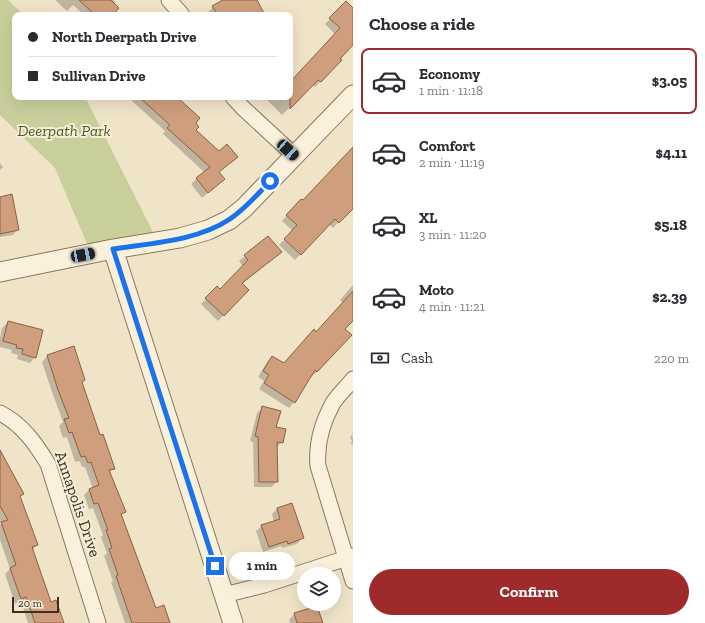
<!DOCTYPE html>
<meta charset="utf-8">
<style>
:root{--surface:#fff;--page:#f7f7f7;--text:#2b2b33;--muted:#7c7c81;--line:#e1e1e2;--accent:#9e2a2b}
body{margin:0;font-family:"Zilla Slab",serif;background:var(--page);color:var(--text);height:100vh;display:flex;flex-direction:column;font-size:15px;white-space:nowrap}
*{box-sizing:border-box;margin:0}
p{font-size:13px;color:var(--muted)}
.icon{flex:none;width:22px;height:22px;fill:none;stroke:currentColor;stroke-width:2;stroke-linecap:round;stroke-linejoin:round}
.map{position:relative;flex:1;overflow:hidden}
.panel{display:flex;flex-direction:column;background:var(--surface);width:352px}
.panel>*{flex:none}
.hud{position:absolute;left:12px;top:12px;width:281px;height:88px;border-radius:8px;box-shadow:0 4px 16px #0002;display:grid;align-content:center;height:88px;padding:0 16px;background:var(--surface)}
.controls{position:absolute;left:297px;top:567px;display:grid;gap:8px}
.controls a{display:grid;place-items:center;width:44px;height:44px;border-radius:50%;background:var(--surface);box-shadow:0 4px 16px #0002;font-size:20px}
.scale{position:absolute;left:12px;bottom:10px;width:47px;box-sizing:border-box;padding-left:4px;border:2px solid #3d2e20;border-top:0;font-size:11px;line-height:14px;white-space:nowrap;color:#3d2e20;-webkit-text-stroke:3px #f7eed8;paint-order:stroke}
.end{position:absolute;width:18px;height:18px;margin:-9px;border:5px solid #1a73e8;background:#fff;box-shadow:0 0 0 2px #fff}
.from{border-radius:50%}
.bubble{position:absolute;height:28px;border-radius:14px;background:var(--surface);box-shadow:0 4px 16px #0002;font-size:13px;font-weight:800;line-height:28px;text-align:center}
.car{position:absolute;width:12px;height:24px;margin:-12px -6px;border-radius:5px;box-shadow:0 0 3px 1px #0007;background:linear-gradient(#222 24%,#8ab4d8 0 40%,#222 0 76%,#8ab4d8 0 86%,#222 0)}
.hud b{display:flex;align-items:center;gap:14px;height:38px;font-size:15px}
.hud b+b{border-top:1px solid var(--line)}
.hud i{width:10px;height:10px;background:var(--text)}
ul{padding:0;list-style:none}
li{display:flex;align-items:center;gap:12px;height:66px;margin:0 8px 6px;padding:0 8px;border:2px solid transparent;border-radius:8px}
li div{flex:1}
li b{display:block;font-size:15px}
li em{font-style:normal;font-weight:800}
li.on{border-color:var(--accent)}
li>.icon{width:36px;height:36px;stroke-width:1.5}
h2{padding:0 16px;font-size:18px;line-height:48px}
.pay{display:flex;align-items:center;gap:10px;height:44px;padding:0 16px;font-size:15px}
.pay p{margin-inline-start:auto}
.button{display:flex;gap:8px;margin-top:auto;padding:8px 16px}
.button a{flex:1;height:46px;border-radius:24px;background:var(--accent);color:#fff;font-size:16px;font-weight:800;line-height:46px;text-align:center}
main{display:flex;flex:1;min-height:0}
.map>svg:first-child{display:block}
.green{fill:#c9cf9b}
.shadow{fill:#0003}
.building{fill:#cf9f7d;stroke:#8d5f41}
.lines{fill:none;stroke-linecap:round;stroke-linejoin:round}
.minor-casing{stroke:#8d765c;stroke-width:17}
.tertiary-casing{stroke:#8d765c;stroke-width:21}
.minor{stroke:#faf1dc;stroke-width:15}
.tertiary{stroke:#faf1dc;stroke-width:19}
.route{stroke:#1a73e8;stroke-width:5}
.labels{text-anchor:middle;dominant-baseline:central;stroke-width:4;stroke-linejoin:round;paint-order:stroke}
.park-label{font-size:16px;font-style:italic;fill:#4d5a26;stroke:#f7eed8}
.street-label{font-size:16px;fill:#3d2e20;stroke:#f7eed8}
</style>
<main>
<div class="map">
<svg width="353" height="623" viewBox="0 0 353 623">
<rect width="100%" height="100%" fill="#f0e4c8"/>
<!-- green -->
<path class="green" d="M 0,0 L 8,0 L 24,15 L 15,15 L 15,97 L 85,97 L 154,234 L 88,246 L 55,168 L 0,115 Z"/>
<!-- shadow -->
<path class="shadow" d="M 55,0 L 113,0 L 116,2 L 114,4 L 115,11 L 120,15 L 84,15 L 73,5 L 67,11 Z
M 220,0 L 256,0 L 264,15 L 209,15 L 208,12 L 213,7 L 222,2 Z
M 346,2 L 353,9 L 353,44 L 339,59 L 340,60 L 320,82 L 315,87 L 312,85 L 282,115 L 264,97 L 290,97 L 290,81 L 291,82 L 335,34 L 325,24 Z
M 136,97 L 177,97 L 194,123 L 195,130 L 218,172 L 224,179 L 202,198 L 191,184 L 204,172 L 163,134 L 165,131 L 132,101 Z
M 353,148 L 353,207 L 333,228 L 329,224 L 295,260 L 279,245 L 293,231 L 282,221 L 301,200 L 303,201 Z
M 0,163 L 3,167 L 0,170 Z
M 0,198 L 18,229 L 13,235 L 0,237 Z
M 268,237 L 281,252 L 242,284 L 248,290 L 218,321 L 201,304 L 217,288 L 220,291 L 243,267 L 239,261 Z
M 353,285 L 353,319 L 344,329 L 351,335 L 317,372 L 311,377 L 310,376 L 294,402 L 289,408 L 259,389 L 264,381 L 258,377 L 267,362 L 272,357 L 283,364 L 316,333 L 343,303 L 340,300 Z
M 8,322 L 35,357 L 30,363 L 17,359 L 18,355 L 11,353 L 12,350 L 0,347 L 0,338 L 2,328 Z
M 73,348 L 84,380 L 81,383 L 99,437 L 114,468 L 109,473 L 124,512 L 121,516 L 155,610 L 169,623 L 125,623 L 111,582 L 113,581 L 104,556 L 107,553 L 101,537 L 103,535 L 93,508 L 89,509 L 84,495 L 89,490 L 93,489 L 85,467 L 82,467 L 80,461 L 75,462 L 67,437 L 63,438 L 59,426 L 63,422 L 53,395 L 42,362 L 47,356 Z
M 263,407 L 275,427 L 282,442 L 276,448 L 277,481 L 272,487 L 254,487 L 253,442 L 250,441 L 257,413 Z
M 353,431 L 352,437 L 353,438 L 353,445 L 351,444 L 352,440 L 350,439 Z
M 0,469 L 23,493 L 20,497 L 37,545 L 32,550 L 50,604 L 63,623 L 28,623 L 21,602 L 15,604 L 5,574 L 10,569 L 0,540 L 0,525 L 1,524 L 0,521 Z
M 277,509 L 302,538 L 297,544 L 282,548 L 281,546 L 263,552 L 256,531 L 262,526 L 274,522 L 272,514 Z
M 294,614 L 322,623 L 290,623 L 289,620 Z"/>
<!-- building -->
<path class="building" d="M 79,0 L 111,0 L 119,8 L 113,15 L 95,15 Z
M 223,0 L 257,0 L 265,15 L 218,15 L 212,6 Z
M 346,1 L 353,8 L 353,45 L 340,59 L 342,60 L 321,82 L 318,80 L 290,109 L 290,82 L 340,28 L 329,18 Z
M 139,97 L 177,97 L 200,118 L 196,123 L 199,127 L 196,130 L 219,151 L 227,144 L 238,157 L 219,172 L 225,179 L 208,193 L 196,178 L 210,167 L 167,128 L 170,125 Z
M 353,147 L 353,209 L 339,223 L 335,219 L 301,255 L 284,239 L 297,225 L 286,215 L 301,199 L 303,200 Z
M 12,194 L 19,230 L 0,234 L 0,197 Z
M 268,236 L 282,252 L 242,283 L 249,290 L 224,316 L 205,298 L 217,286 L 220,289 L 248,260 L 244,255 Z
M 353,291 L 353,321 L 345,329 L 352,335 L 317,372 L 315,370 L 295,403 L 264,383 L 269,375 L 263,371 L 272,356 L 284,363 L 314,329 L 316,332 Z
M 8,321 L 43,330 L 36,358 L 22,354 L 23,349 L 16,348 L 17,345 L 3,341 Z
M 74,346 L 85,380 L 82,382 L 100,435 L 103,434 L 115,469 L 109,470 L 126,512 L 121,514 L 156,608 L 164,605 L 170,623 L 132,623 L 116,576 L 118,575 L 109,549 L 112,548 L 106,530 L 108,530 L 98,503 L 94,504 L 89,489 L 99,485 L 91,462 L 88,463 L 85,456 L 81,457 L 72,432 L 69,433 L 64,419 L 69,418 L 58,390 L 47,355 Z
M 262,406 L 281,411 L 276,427 L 286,429 L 283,443 L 277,442 L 278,482 L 259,482 L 258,437 L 255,436 Z
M 0,450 L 24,494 L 20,496 L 38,545 L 32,547 L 51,602 L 56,600 L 64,623 L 35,623 L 26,597 L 21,599 L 10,568 L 16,565 L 1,522 L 8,520 L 0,506 Z
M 292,503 L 304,538 L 288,544 L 287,541 L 269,547 L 261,525 L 280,519 L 277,508 Z
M 317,606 L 323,623 L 297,623 L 294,613 Z"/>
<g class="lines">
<!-- minor casing -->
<g class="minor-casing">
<path id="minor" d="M 169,0 L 182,15
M 233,97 L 243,108 L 295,156
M 353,379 C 347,387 338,395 333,403 C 322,423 316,444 318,466 L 353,581
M 0,413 C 22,424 36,444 48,464 L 98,623
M 224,595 L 264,585 L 353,556"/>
</g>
<!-- tertiary casing -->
<g class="tertiary-casing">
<path id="tertiary" d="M 113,249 L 233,623
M 0,272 L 113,249 L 180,238 L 208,230 L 229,220 L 244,208 L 353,95"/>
</g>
<!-- minor -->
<use href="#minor" class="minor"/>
<!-- tertiary -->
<use href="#tertiary" class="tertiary"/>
</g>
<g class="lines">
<!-- route -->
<path class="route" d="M 215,566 L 113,249 C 152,243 197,241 230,219 C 246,208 258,194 270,181"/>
</g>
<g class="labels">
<!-- park labels -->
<g class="park-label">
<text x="64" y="130">Deerpath Park</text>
</g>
<!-- street labels -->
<g class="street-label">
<text transform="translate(78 504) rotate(71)">Annapolis Drive</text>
</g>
</g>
</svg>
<div class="controls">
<a><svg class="icon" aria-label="layers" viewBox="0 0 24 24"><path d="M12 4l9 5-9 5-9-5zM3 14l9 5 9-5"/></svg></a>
</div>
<div class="scale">20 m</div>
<i class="end from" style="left:270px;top:181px"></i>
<i class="end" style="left:215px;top:566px"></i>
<div class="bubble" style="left:229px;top:552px;width:66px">1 min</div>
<i class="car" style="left:288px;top:150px;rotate:132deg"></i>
<i class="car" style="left:83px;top:255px;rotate:79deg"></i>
<div class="hud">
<b><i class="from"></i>North Deerpath Drive</b>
<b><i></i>Sullivan Drive</b>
</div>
</div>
<section class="panel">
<h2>Choose a ride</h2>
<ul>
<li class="on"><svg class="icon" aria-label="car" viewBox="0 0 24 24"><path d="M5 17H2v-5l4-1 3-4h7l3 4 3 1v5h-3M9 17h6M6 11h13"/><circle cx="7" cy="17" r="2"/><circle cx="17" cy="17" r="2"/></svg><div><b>Economy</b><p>1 min · 11:18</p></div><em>$3.05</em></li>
<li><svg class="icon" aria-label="car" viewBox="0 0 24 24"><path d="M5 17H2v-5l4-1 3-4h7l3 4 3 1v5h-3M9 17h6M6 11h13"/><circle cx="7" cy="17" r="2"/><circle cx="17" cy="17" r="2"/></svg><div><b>Comfort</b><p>2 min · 11:19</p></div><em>$4.11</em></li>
<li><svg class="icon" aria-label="car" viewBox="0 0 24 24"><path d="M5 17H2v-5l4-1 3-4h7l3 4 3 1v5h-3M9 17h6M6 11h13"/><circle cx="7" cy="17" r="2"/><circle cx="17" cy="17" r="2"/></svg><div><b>XL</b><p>3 min · 11:20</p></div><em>$5.18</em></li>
<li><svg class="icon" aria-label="car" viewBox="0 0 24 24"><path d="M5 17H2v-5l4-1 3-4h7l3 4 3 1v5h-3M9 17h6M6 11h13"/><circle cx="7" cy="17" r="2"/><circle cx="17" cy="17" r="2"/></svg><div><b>Moto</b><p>4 min · 11:21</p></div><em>$2.39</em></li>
</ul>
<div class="pay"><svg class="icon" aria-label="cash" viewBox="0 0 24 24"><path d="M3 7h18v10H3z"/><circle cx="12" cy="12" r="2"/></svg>Cash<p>220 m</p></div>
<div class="button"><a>Confirm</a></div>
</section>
</main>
